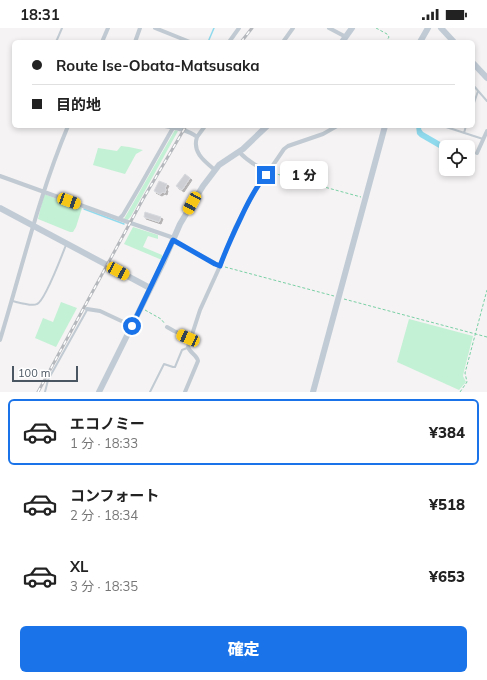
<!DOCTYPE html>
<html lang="ja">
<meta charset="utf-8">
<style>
:root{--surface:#fff;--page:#f2f2f2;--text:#222;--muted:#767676;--line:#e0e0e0;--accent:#1a73e8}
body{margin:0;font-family:Mulish,"Noto Sans JP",sans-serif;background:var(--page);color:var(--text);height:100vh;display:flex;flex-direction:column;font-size:15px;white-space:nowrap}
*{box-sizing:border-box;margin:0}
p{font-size:13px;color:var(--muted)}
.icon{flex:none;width:22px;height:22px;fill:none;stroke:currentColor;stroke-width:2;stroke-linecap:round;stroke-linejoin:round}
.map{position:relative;height:364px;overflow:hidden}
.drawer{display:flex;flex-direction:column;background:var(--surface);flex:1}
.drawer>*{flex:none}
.hud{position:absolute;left:12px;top:12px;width:463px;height:88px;border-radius:6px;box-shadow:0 2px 6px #0003;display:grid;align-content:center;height:88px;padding:0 20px;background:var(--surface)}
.tools{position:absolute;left:439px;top:112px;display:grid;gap:8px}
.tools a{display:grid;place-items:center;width:36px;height:36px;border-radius:6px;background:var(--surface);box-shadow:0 2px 6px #0003;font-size:20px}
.scale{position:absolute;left:12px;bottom:10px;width:66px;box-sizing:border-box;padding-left:4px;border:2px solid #4a5661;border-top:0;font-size:11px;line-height:14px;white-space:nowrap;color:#4a5661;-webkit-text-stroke:3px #fff;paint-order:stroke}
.end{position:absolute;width:18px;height:18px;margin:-9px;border:5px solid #1a73e8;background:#fff;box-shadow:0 0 0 2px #fff}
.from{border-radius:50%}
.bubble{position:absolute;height:28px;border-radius:6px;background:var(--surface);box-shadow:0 2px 6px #0003;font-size:13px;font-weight:800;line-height:28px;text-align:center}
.car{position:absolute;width:12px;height:24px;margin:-12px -6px;border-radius:5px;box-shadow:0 0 3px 1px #0007;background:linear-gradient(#f5c518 24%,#345 0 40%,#f5c518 0 76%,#345 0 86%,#f5c518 0)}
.hud b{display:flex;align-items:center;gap:14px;height:38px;font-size:15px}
.hud b+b{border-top:1px solid var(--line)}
.hud i{width:10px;height:10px;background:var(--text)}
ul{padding:7px 0 0;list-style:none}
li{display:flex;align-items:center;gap:12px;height:66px;margin:0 8px 6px;padding:0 12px;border:2px solid transparent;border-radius:6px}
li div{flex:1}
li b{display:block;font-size:15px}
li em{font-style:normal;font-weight:800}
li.selected{border-color:var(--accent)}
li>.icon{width:36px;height:36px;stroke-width:1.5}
.primary-button{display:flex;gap:8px;margin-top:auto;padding:8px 20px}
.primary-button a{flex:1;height:46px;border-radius:6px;background:var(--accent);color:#fff;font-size:16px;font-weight:800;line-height:46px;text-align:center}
.status{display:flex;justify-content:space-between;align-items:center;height:28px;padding:0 20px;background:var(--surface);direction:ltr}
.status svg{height:11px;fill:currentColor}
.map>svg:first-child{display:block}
.green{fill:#c3f1d5}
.water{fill:#90daee}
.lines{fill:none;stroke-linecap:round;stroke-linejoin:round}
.stream{stroke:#90daee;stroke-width:1.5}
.building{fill:#cdcfd5;stroke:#d7d9de;filter:url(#shadow)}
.path{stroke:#7ad0a6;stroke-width:1;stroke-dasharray:3 2;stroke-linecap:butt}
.lane{stroke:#c1cad2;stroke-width:2}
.street{stroke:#c1cad2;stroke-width:4}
.secondary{stroke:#c1cbd6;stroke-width:6}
.rail-casing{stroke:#b5b8bd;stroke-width:3}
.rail{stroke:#fff;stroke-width:1.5;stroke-dasharray:4.5;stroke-linecap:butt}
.route{stroke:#1a73e8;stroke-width:5}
</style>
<div class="status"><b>18:31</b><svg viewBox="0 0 49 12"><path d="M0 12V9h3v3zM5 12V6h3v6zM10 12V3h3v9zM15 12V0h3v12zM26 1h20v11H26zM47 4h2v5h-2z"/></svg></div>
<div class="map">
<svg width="487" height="364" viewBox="0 0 487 364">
<defs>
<filter id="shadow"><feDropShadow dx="2" dy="2" stdDeviation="0" flood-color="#0004"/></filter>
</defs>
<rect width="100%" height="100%" fill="#f5f3f3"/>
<!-- green -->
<path class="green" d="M 175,102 L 178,103 L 131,188 L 127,193 L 124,191 Z
M 121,118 L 129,119 L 143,122 L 136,126 L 125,146 L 93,137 L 98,120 L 117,123 Z
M 44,166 L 82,180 L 76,199 L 73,204 L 70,204 L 38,191 Z
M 133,199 L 158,207 L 158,211 L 148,208 L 143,219 L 162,227 L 162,232 L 124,216 Z
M 61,274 L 77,280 L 56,319 L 35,310 L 43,290 L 53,294 Z
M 409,291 L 473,308 L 464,343 L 463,348 L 466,354 L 459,362 L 397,334 Z"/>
<!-- water -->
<path class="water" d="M 416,98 L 422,98 L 421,101 L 423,104 L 449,119 L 446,119 L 446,124 L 420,109 L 417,106 Z"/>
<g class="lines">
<!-- stream -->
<path class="stream" d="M 208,14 L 214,0
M 84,181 L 124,196"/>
</g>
<!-- building -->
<path class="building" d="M 185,146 L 190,150 L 182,162 L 176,158 Z
M 159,153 L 167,156 L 165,160 L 166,161 L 165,165 L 163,164 L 160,166 L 154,163 Z
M 145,184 L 161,189 L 159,194 L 144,189 Z"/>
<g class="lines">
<!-- path -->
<path class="path" d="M 376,0 L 387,6 L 389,9 L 386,14
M 273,145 L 361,169
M 225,239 L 334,268
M 344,271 L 487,309
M 145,282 L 161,291 L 165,296
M 460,364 L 467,354 L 465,345 L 487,262"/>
<!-- lane -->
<path class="lane" d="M 56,14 L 62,0
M 473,57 L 487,73
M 473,78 L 478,63
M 443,98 L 483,111
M 464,105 L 466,98
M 174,212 L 198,226
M 12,273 C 17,274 32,279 37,276 C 45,273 62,227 66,217
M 45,364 L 48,352 L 87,282
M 150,364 L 164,336 L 173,339 L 175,339 L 182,322 L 187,320"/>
<!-- street -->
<path class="street" d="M 155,0 L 190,14
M 329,0 L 346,9
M 102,14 L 108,0
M 135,14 L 140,0
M 229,14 L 239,0
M 283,14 L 293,0
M 165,98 C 176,100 188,102 197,109 C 192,124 204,133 215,142
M 197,109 L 205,98
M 239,124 C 248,133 256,139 269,143
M 477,125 L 487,103
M 0,148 L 119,191 L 174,210
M 119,191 L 123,187 L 140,158 L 174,98
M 198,226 L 220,238
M 87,281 L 100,283 L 132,298
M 167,299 L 174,303 L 191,310
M 0,312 C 22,240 39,167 68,98
M 185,364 L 198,333 C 197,327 190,325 188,319 L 200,282 L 220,238 L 235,200 L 251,170 L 261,152 L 269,143 L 284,121 L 288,118 L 323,106 L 337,98"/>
<!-- secondary -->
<path class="secondary" d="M 441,0 L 454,14
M 342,14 L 352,0
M 420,14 L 428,0
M 473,35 L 487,50
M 0,180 L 150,260
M 99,364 L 163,235 L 180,196 L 203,158 L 219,137 L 243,121 L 267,98
M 313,364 L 385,98"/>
<!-- rail casing -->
<g class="rail-casing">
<path id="rail" d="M 241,14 L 252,0
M 38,364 L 143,171 L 186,98"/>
</g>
<!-- rail -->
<use href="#rail" class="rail"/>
</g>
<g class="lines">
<!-- route -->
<path class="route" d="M 132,298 L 162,235 L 173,212 L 215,236 L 220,238 C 227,218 236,200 245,181 C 251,169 257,157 266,147"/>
</g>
</svg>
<div class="tools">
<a><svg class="icon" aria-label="locate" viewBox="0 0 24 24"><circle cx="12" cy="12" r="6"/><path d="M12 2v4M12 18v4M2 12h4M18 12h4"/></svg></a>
</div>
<div class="scale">100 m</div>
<i class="end from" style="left:132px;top:298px"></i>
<i class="end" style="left:266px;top:147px"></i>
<div class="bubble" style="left:280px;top:133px;width:48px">1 分</div>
<i class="car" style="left:69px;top:173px;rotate:110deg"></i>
<i class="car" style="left:192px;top:175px;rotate:209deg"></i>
<i class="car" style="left:118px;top:243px;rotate:118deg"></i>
<i class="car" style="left:188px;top:310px;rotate:294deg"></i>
<div class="hud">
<b><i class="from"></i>Route Ise-Obata-Matsusaka</b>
<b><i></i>目的地</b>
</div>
</div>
<section class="drawer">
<ul>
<li class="selected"><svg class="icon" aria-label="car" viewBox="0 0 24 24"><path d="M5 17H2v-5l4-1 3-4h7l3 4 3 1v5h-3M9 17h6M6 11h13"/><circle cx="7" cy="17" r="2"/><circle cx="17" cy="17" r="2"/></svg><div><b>エコノミー</b><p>1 分 · 18:33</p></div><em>¥384</em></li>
<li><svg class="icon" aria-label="car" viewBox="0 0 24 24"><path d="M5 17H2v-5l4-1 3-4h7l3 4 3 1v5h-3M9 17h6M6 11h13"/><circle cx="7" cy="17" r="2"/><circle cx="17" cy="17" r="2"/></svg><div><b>コンフォート</b><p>2 分 · 18:34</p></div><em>¥518</em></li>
<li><svg class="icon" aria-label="car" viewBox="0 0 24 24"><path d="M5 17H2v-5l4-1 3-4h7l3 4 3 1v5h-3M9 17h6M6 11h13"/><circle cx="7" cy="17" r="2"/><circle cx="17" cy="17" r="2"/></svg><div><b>XL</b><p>3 分 · 18:35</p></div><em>¥653</em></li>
</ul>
<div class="primary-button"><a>確定</a></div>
</section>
